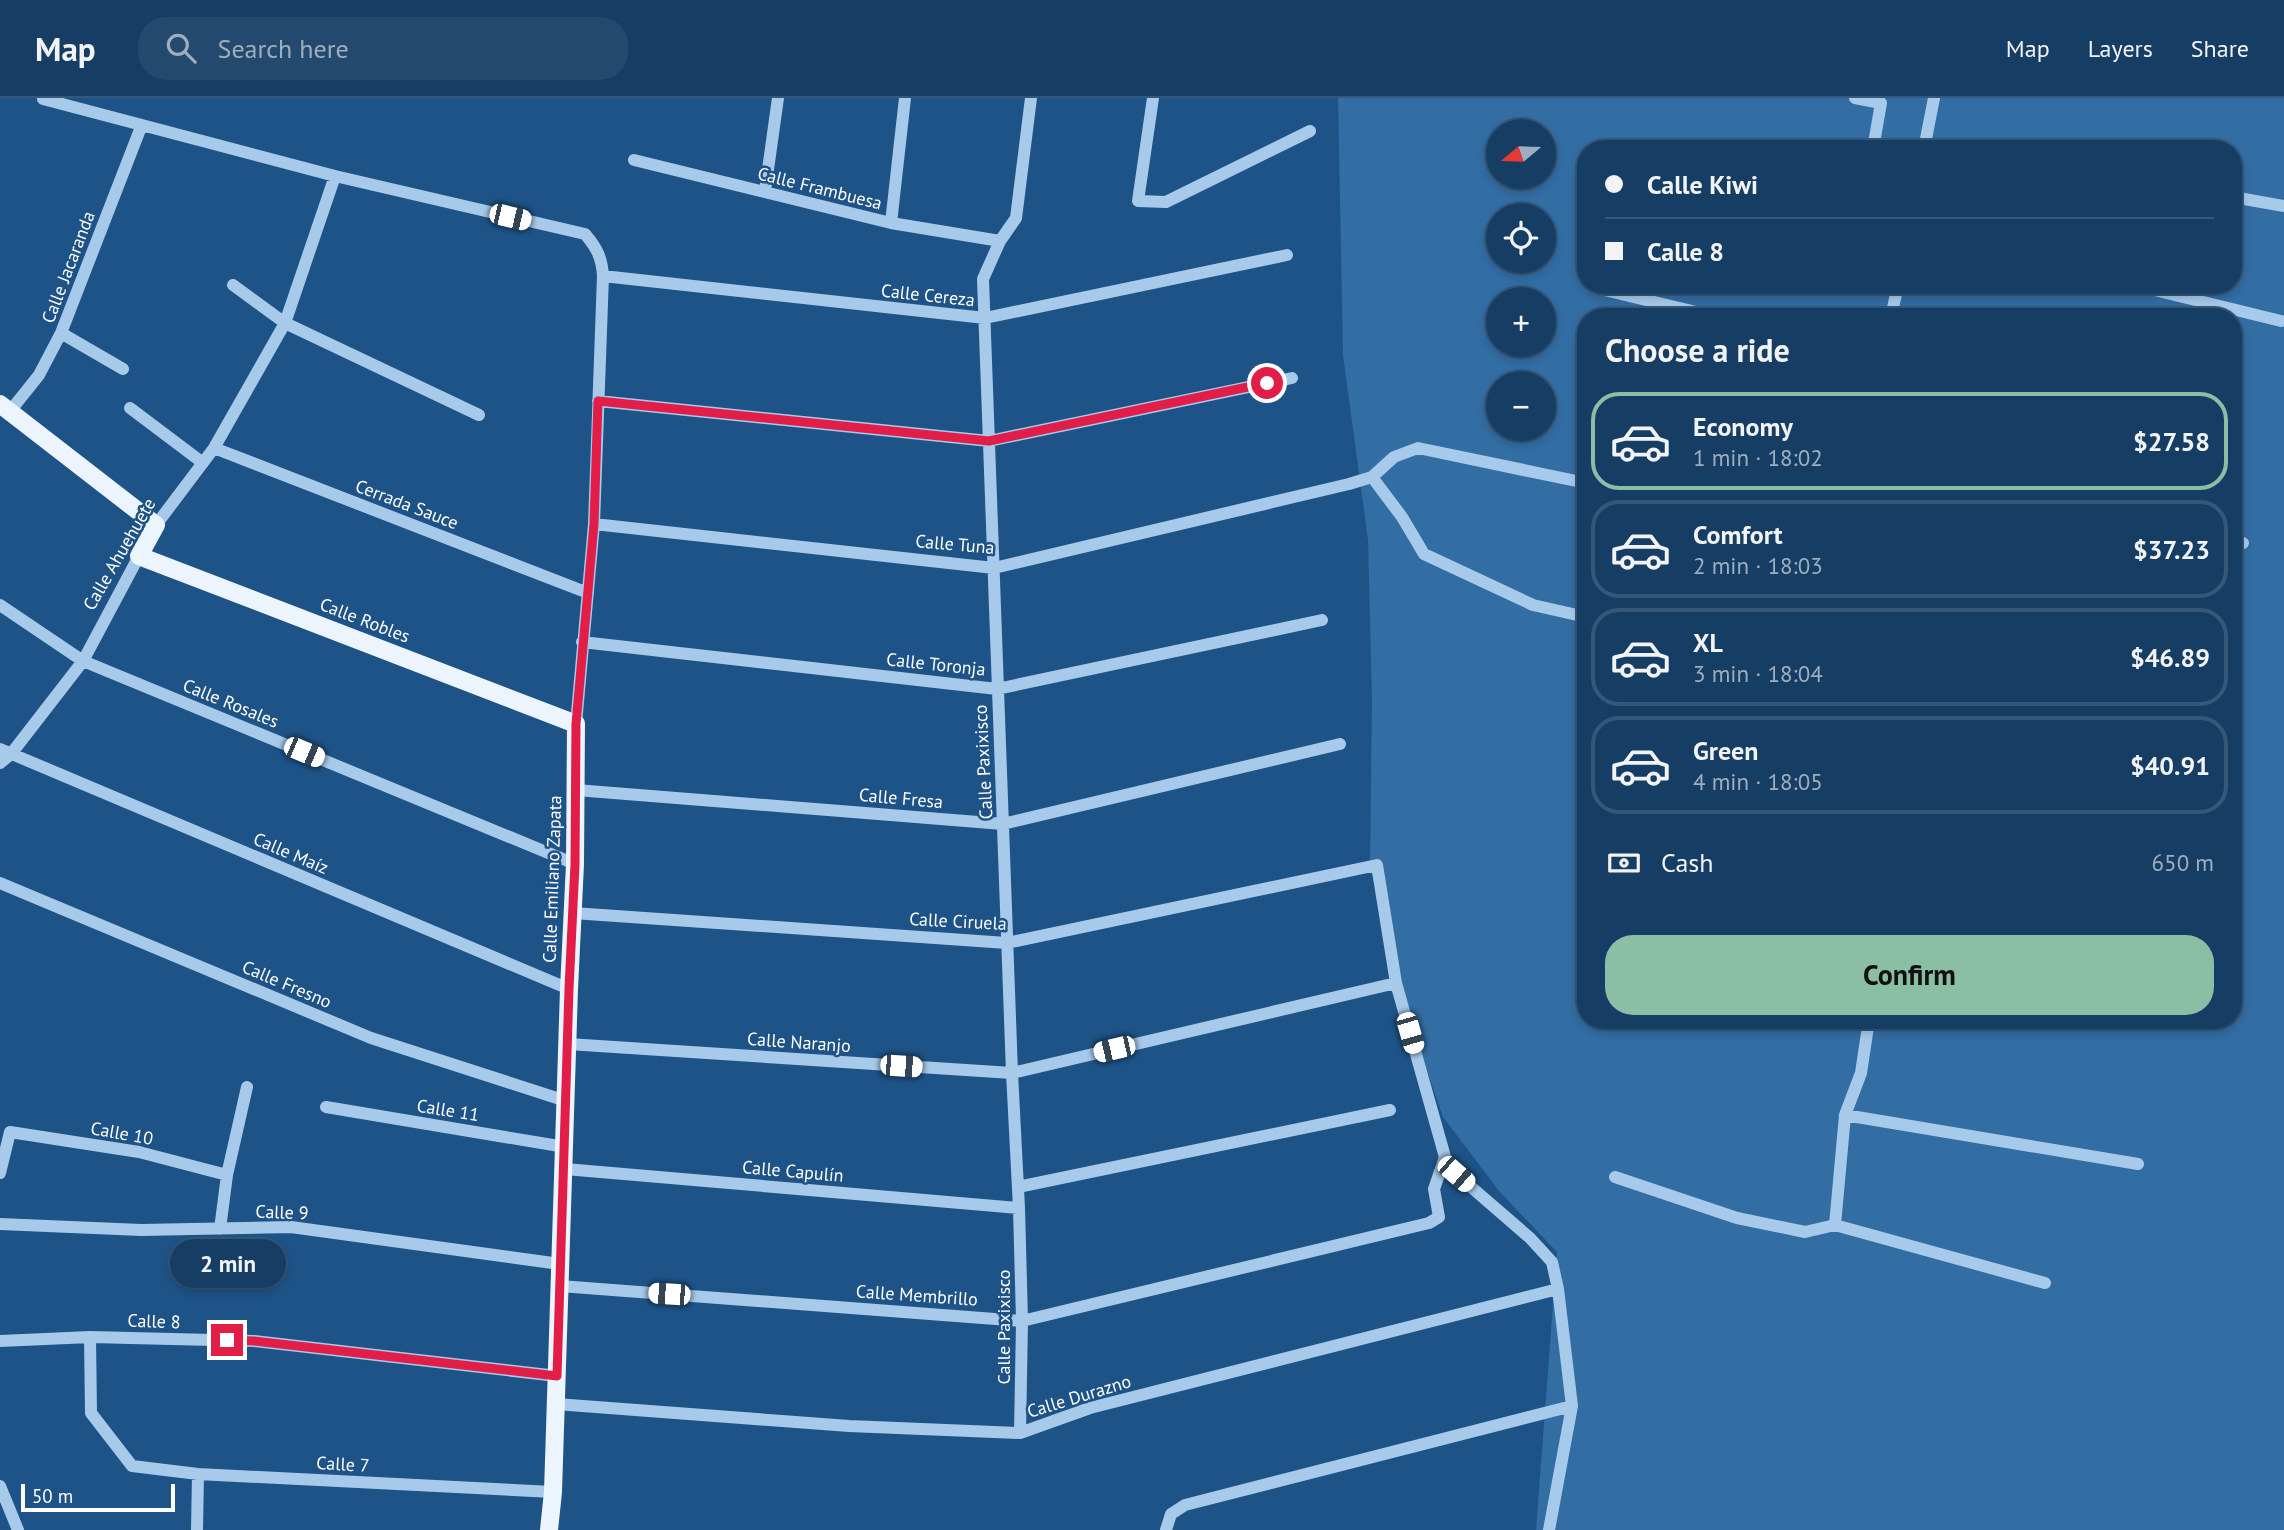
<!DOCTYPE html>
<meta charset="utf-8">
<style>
:root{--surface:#163e65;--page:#23496e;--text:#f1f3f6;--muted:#9eaebf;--line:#355779;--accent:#8abfa5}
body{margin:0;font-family:"PT Sans",sans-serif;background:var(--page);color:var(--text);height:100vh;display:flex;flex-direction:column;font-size:26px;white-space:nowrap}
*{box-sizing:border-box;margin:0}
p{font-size:23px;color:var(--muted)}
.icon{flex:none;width:38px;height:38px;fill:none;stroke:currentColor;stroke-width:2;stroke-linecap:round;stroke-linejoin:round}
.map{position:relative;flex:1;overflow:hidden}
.side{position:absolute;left:1577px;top:210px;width:665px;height:721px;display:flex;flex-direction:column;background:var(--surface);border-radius:28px;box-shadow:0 4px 10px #0003,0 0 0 2px var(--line)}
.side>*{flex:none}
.banner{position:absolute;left:1577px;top:42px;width:665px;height:154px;border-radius:28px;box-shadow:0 4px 10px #0003,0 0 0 2px var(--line);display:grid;align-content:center;height:154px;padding:0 28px;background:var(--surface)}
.needle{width:46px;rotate:251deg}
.fabs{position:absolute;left:1486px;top:21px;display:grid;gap:14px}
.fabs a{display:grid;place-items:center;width:70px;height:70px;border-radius:50%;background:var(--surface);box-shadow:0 4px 10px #0003,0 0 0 2px var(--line);font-size:35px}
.scale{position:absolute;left:21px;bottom:18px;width:154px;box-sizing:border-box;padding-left:7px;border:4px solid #fff;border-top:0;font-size:19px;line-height:24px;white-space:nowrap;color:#fff;-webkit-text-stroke:5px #1e5387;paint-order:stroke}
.end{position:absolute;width:32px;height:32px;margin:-16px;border:9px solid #e11d48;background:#fff;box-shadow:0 0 0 4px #fff}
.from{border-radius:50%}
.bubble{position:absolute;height:49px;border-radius:24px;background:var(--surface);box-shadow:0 4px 10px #0003,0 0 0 2px var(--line);font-size:23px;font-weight:800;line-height:49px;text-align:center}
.car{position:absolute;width:21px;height:42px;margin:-21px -10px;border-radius:9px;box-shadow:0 0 5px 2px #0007;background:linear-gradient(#fff 24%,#345 0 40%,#fff 0 76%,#345 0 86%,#fff 0)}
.banner b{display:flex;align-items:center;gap:24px;height:66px;font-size:26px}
.banner b+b{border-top:2px solid var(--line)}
.banner i{width:18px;height:18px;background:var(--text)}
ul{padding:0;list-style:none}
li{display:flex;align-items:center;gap:21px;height:98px;margin:0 14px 10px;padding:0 14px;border:4px solid var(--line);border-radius:28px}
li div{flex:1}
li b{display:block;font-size:26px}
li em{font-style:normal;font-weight:800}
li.active{border-color:var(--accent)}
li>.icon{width:63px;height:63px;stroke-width:1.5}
h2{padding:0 28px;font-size:32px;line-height:84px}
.pay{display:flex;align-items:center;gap:18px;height:77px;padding:0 28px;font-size:26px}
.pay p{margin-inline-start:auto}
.primary-button{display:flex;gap:14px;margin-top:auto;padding:14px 28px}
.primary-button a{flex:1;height:80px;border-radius:28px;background:var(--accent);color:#111;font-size:28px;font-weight:800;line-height:80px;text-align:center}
header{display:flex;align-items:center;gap:42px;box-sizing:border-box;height:98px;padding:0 35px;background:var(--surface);border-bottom:2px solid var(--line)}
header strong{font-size:33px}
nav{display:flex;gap:38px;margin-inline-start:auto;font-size:24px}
.search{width:490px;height:63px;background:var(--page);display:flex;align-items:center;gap:18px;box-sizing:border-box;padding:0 24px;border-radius:28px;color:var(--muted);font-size:26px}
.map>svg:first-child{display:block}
.green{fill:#326da4;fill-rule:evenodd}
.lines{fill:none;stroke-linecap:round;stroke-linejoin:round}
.minor{stroke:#a7caeb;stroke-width:12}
.major{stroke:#ecf4fe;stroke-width:18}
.route{stroke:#e11d48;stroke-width:9}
.labels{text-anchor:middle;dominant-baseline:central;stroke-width:5;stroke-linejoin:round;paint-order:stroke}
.street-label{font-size:18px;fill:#fff;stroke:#1e5387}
</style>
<header>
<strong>Map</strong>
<div class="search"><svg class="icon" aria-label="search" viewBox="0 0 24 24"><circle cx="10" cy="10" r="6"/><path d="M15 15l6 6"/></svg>Search here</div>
<nav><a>Map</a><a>Layers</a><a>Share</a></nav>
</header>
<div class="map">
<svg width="2284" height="1432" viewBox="0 0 2284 1432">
<rect width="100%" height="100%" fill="#1e5387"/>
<!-- green -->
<path class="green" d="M 1338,0 L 2284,0 L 2284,1432 L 1536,1432 L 1557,1154 L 1499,1093 L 1443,1019 L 1391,868 L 1370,765 L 1372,603 L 1368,442 L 1343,257 ZM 1498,33 L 1544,33 L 1544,79 L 1498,79 ZM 1586,51 L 2233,51 L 2233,187 L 1586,187 ZM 1498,117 L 1544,117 L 1544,163 L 1498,163 ZM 1498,201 L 1544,201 L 1544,247 L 1498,247 ZM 1586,219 L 2233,219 L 2233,922 L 1586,922 ZM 1498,285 L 1544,285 L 1544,331 L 1498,331 Z"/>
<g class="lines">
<!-- minor -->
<path class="minor" d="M 1153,0 L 1138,103 L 1166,104 L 1310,33
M 1855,0 L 1881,5 L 1873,51
M 43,1 L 335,78 L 585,136 C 597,150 602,160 603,178 L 594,426 L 576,626
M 1924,47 L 1947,51
M 1924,51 L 1934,0
M 634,62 L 891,125 L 1000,143
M 765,93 L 778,0
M 2233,99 L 2284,108
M 891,125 L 905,0
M 603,178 L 985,220 L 1287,157
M 233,187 L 285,225 L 479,317
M 2134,187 L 2281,223
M 1596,190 L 1717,219
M 1891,219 L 1898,187
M 61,235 L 123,271
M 598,303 L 989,343 L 1292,280
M 130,310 L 203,365
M 11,312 L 39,277 L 61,235 L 141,29
M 214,350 L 588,495
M 1372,379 L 1402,419 L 1424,456 L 1533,507 L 1586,519
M 594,426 L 994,470 L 1349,386 L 1372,379 L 1394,359 L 1418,350 L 1586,385
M 156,427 L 214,350 L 285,225 L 335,78
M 2233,444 L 2243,445
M 0,507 L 83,563 L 575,766
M 582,544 L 997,591 L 1322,522
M 0,651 L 569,891
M 0,665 L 11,656 L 83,563 L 139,458
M 576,692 L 1003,726 L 1340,646
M 0,785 L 371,940 L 566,1003
M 573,815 L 1007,845 L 1377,767 L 1396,885 L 1445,1059 L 1456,1076 L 1530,1140 L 1552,1164 L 1558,1191 L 1572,1308 L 1549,1432
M 568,946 L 1012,975 L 1396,885
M 326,1009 L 565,1049
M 1845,1017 L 2138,1066
M 565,1071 L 1019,1110
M 0,1075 L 10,1034 L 139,1054 L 227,1077
M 1615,1079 L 1737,1120 L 1805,1134 L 1835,1127 L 2045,1185
M 1018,1089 L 1390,1012
M 0,1126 L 141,1132 L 291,1129 L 560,1166
M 1835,1127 L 1845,1017 L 1861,975 L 1869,922
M 220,1131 L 227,1077 L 247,989
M 560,1188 L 1022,1223 L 1429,1125 L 1439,1119 L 1434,1091 L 1445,1059
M 90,1239 L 91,1315 L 132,1368 L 198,1376 L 553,1394
M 0,1243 L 90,1239 L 254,1243 L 557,1278
M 556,1306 L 849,1328 L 1020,1335 L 1090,1310 L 1558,1191
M 1020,1335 L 1022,1223 L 1019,1110 L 1012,975 L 983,181 L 1000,143 L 1016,120 L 1031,0
M 0,1388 L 18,1432
M 197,1432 L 198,1376
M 1166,1432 L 1171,1416 L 1185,1407 L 1572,1308"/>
<!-- major -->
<path class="major" d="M 0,306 L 156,427 L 139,458 L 576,626 L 575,766 L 569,891 L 553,1394 L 549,1432"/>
</g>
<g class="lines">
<!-- route -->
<path class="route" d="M 227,1242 L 254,1243 L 557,1278 L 569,891 L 575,766 L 576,626 L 594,426 L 598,303 L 989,343 L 1267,285"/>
</g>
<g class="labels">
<!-- street labels -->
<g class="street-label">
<text transform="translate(820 90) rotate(14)">Calle Frambuesa</text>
<text transform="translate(68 169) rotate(-69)">Calle Jacaranda</text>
<text transform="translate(928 197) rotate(6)">Calle Cereza</text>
<text transform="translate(407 406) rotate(21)">Cerrada Sauce</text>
<text transform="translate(955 446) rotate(5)">Calle Tuna</text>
<text transform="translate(119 456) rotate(-60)">Calle Ahuehuete</text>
<text transform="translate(365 522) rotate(21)">Calle Robles</text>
<text transform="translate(936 566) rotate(6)">Calle Toronja</text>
<text transform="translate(231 605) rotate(22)">Calle Rosales</text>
<text transform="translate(983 664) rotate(-93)">Calle Paxixisco</text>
<text transform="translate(901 700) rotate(5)">Calle Fresa</text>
<text transform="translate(291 755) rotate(23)">Calle Maíz</text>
<text transform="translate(552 781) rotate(-88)">Calle Emiliano Zapata</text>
<text transform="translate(958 823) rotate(3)">Calle Ciruela</text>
<text transform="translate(287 886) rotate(23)">Calle Fresno</text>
<text transform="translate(799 944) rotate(4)">Calle Naranjo</text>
<text transform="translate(448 1012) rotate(9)">Calle 11</text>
<text transform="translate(122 1035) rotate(10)">Calle 10</text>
<text transform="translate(793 1073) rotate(5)">Calle Capulín</text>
<text transform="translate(282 1114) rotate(2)">Calle 9</text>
<text transform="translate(917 1197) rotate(4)">Calle Membrillo</text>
<text transform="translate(154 1223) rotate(2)">Calle 8</text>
<text transform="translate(1003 1229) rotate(-90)">Calle Paxixisco</text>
<text transform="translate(1079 1298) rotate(-17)">Calle Durazno</text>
<text transform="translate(343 1366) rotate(3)">Calle 7</text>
</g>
</g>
</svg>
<div class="fabs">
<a><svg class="needle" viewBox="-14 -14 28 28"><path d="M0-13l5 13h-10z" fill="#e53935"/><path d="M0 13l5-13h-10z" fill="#9eaebf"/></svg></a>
<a><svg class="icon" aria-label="locate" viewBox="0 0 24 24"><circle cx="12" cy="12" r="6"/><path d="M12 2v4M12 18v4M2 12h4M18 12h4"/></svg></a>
<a>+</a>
<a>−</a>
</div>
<div class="scale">50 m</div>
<i class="end from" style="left:1267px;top:285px"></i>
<i class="end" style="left:227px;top:1242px"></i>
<div class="bubble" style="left:170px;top:1141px;width:116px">2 min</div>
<i class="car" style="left:510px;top:119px;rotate:103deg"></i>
<i class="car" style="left:304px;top:654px;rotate:113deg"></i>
<i class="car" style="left:1410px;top:935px;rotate:164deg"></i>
<i class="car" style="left:1114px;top:951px;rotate:257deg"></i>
<i class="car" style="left:901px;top:968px;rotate:94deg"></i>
<i class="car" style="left:1456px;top:1076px;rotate:131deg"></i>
<i class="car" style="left:669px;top:1196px;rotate:274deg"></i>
<div class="banner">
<b><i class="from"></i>Calle Kiwi</b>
<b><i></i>Calle 8</b>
</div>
<section class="side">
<h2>Choose a ride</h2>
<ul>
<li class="active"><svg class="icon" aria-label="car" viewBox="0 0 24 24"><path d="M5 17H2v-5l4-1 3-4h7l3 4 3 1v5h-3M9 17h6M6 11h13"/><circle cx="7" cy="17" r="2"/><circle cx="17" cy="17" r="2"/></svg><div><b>Economy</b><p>1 min · 18:02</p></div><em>$27.58</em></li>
<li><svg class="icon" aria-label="car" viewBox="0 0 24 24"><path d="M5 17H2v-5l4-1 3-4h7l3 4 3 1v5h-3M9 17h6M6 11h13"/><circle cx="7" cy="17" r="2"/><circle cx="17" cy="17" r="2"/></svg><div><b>Comfort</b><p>2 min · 18:03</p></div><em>$37.23</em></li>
<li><svg class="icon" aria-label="car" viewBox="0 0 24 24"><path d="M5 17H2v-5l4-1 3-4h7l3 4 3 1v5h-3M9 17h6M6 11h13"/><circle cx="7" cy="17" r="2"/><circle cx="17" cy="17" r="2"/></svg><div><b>XL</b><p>3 min · 18:04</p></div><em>$46.89</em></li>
<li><svg class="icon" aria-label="car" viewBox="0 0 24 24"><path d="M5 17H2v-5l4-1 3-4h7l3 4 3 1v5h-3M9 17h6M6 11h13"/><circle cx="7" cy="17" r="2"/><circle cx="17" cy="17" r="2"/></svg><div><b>Green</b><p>4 min · 18:05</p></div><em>$40.91</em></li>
</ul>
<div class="pay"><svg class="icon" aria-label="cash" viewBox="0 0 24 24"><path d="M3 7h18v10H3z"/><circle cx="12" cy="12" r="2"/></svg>Cash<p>650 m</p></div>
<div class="primary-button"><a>Confirm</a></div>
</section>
</div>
